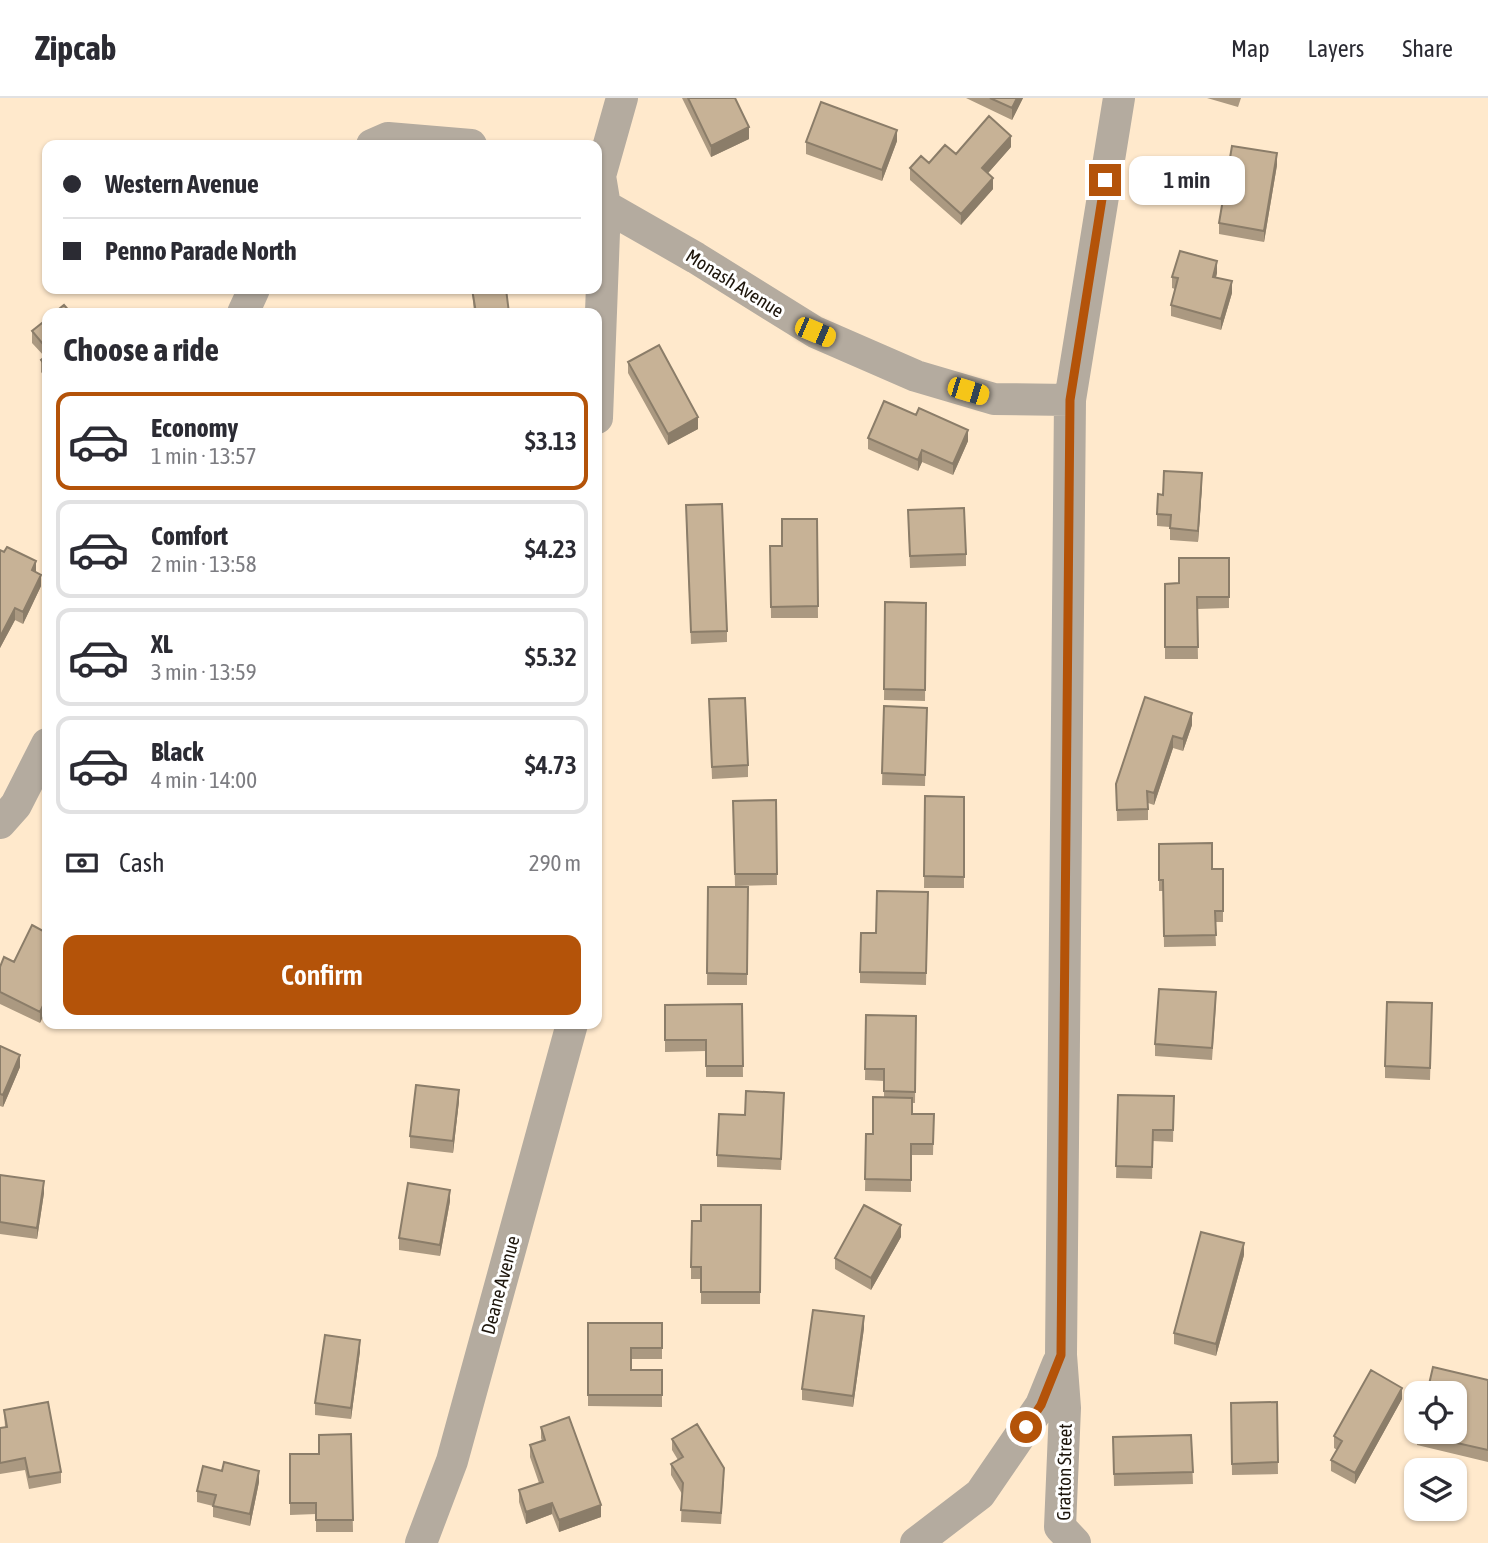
<!DOCTYPE html>
<meta charset="utf-8">
<style>
:root{--surface:#fff;--page:#f7f7f7;--text:#2b2b33;--muted:#7c7c81;--line:#e1e1e2;--accent:#b45309}
body{margin:0;font-family:"Asap Condensed",sans-serif;background:var(--page);color:var(--text);height:100vh;display:flex;flex-direction:column;font-size:26px;white-space:nowrap}
*{box-sizing:border-box;margin:0}
p{font-size:23px;color:var(--muted)}
.icon{flex:none;width:38px;height:38px;fill:none;stroke:currentColor;stroke-width:2;stroke-linecap:round;stroke-linejoin:round}
.map{position:relative;flex:1;overflow:hidden}
.sheet{position:absolute;left:42px;top:210px;width:560px;height:721px;display:flex;flex-direction:column;background:var(--surface);border-radius:14px;box-shadow:0 2px 5px #0004}
.sheet>*{flex:none}
.hud{position:absolute;left:42px;top:42px;width:560px;height:154px;border-radius:14px;box-shadow:0 2px 5px #0004;display:grid;align-content:center;height:154px;padding:0 21px;background:var(--surface)}
.controls{position:absolute;left:1404px;top:1283px;display:grid;gap:14px}
.controls a{display:grid;place-items:center;width:63px;height:63px;border-radius:14px;background:var(--surface);box-shadow:0 2px 5px #0004;font-size:35px}
.end{position:absolute;width:32px;height:32px;margin:-16px;border:9px solid #b45309;background:#fff;box-shadow:0 0 0 4px #fff}
.from{border-radius:50%}
.bubble{position:absolute;height:49px;border-radius:14px;background:var(--surface);box-shadow:0 2px 5px #0004;font-size:23px;font-weight:600;line-height:49px;text-align:center}
.car{position:absolute;width:21px;height:42px;margin:-21px -10px;border-radius:9px;box-shadow:0 0 5px 2px #0007;background:linear-gradient(#f5c518 24%,#345 0 40%,#f5c518 0 76%,#345 0 86%,#f5c518 0)}
.hud b{display:flex;align-items:center;gap:24px;height:66px;font-size:26px}
.hud b+b{border-top:2px solid var(--line)}
.hud i{width:18px;height:18px;background:var(--text)}
ul{padding:0;list-style:none}
li{display:flex;align-items:center;gap:21px;height:98px;margin:0 14px 10px;padding:0 7px;border:4px solid var(--line);border-radius:14px}
li div{flex:1}
li b{display:block;font-size:26px}
li em{font-style:normal;font-weight:600}
li.on{border-color:var(--accent)}
li>.icon{width:63px;height:63px;stroke-width:1.5}
h2{padding:0 21px;font-size:32px;line-height:84px}
.pay{display:flex;align-items:center;gap:18px;height:77px;padding:0 21px;font-size:26px}
.pay p{margin-inline-start:auto}
.cta{display:flex;gap:14px;margin-top:auto;padding:14px 21px}
.cta a{flex:1;height:80px;border-radius:14px;background:var(--accent);color:#fff;font-size:28px;font-weight:600;line-height:80px;text-align:center}
header{display:flex;align-items:center;gap:42px;box-sizing:border-box;height:98px;padding:0 35px;background:var(--surface);border-bottom:2px solid var(--line)}
header strong{font-size:33px}
nav{display:flex;gap:38px;margin-inline-start:auto;font-size:24px}
.map>svg:first-child{display:block}
.lines{fill:none;stroke-linecap:round;stroke-linejoin:round}
.street{stroke:#b4ab9f;stroke-width:32}
.wall{fill:#ab9981}
.shaded-wall{fill:#8b7d69}
.building{fill:#c7b296;stroke:#8b7d69;stroke-width:2}
.route{stroke:#b45309;stroke-width:9}
.labels{text-anchor:middle;dominant-baseline:central;stroke-width:6;stroke-linejoin:round;paint-order:stroke}
.street-label{font-size:19px;fill:#1d150b;stroke:#fff}
</style>
<header>
<strong>Zipcab</strong>
<nav><a>Map</a><a>Layers</a><a>Share</a></nav>
</header>
<div class="map">
<svg width="1488" height="1445" viewBox="0 0 1488 1445">
<rect width="100%" height="100%" fill="#ffe9cc"/>
<g class="lines">
<!-- street -->
<path class="street" d="M 372,47 L 388,40 L 471,47
M 605,108 L 696,160 L 815,234 L 916,278 L 994,301 L 1070,302
M 243,215 L 254,191
M 597,320 L 605,108 L 600,78 L 622,0
M 0,725 L 16,707 L 47,646
M 421,1445 L 452,1363 L 572,926
M 916,1445 L 980,1396 L 1041,1307 L 1058,1265
M 1075,1445 L 1060,1429 L 1065,1310 L 1061,1257 L 1070,302 L 1119,0"/>
</g>
<!-- wall -->
<path class="wall" d="M 682,0 L 735,0 L 749,41 L 711,59 Z
M 966,0 L 1023,0 L 1012,22 Z
M 1207,0 L 1241,0 L 1238,9 Z
M 897,43 L 882,83 L 806,56 L 806,44 Z
M 1011,49 L 988,75 L 993,91 L 961,127 L 910,82 L 910,70 L 956,56 Z
M 1277,67 L 1264,144 L 1219,136 L 1219,125 Z
M 1217,175 L 1216,179 L 1232,195 L 1221,232 L 1171,218 L 1171,207 L 1175,191 L 1172,190 L 1172,179 Z
M 472,191 L 509,215 L 474,215 Z
M 47,221 L 47,282 L 41,274 L 41,262 L 45,259 L 32,245 L 32,233 Z
M 628,264 L 698,331 L 668,347 L 628,275 Z
M 916,317 L 968,343 L 953,377 L 922,364 L 918,373 L 868,351 L 868,340 Z
M 1202,387 L 1198,444 L 1170,442 L 1170,429 L 1157,428 L 1157,416 L 1163,397 Z
M 686,419 L 727,533 L 727,544 L 691,546 Z
M 817,421 L 818,520 L 771,520 L 770,448 L 782,448 Z
M 908,423 L 966,456 L 966,468 L 910,470 Z
M 0,452 L 36,474 L 41,488 L 23,526 L 15,522 L 0,550 Z
M 1229,460 L 1229,510 L 1197,511 L 1198,561 L 1165,561 L 1165,486 L 1179,485 Z
M 885,504 L 926,505 L 925,603 L 884,602 Z
M 1145,599 L 1192,627 L 1183,653 L 1173,650 L 1154,707 L 1148,705 L 1148,722 L 1117,723 L 1116,686 Z
M 709,601 L 748,667 L 748,679 L 712,681 Z
M 884,608 L 927,610 L 925,688 L 882,687 Z
M 925,698 L 964,699 L 964,790 L 924,790 Z
M 776,702 L 777,787 L 735,788 L 733,703 Z
M 1159,746 L 1212,771 L 1223,771 L 1223,824 L 1215,824 L 1216,848 L 1164,849 L 1163,793 L 1159,793 Z
M 708,789 L 748,789 L 747,887 L 707,887 Z
M 928,794 L 926,887 L 860,885 L 860,874 L 876,835 Z
M 47,835 L 40,925 L 0,906 L 0,869 L 14,864 Z
M 742,906 L 743,979 L 706,979 L 706,953 L 665,954 L 665,907 Z
M 1216,906 L 1212,962 L 1155,958 L 1155,946 Z
M 866,917 L 916,918 L 915,1005 L 912,1005 L 912,1016 L 934,1016 L 933,1057 L 911,1057 L 911,1094 L 865,1093 L 866,1036 L 873,1036 L 884,1000 L 884,983 L 865,982 Z
M 1432,917 L 1430,982 L 1385,980 L 1385,968 Z
M 0,948 L 20,969 L 3,1009 L 0,1008 Z
M 1118,997 L 1174,998 L 1173,1044 L 1153,1043 L 1152,1081 L 1116,1080 Z
M 459,1003 L 453,1055 L 410,1050 L 410,1038 Z
M 784,1007 L 781,1072 L 717,1069 L 717,1057 L 745,1017 Z
M 0,1077 L 44,1095 L 37,1141 L 0,1136 Z
M 450,1103 L 440,1158 L 399,1152 L 399,1140 Z
M 761,1107 L 760,1206 L 701,1206 L 701,1181 L 691,1181 L 691,1169 L 701,1123 Z
M 901,1139 L 871,1192 L 835,1171 L 835,1160 Z
M 1244,1157 L 1216,1258 L 1174,1246 L 1174,1235 Z
M 588,1225 L 662,1225 L 662,1261 L 631,1261 L 631,1272 L 662,1272 L 662,1309 L 588,1308 Z
M 864,1230 L 853,1309 L 802,1302 L 802,1291 Z
M 360,1253 L 351,1321 L 315,1317 L 315,1305 Z
M 1488,1282 L 1488,1364 L 1417,1347 L 1417,1336 Z
M 1402,1301 L 1355,1386 L 1331,1373 L 1331,1362 L 1337,1352 L 1334,1350 L 1334,1338 Z
M 1277,1304 L 1278,1376 L 1232,1377 L 1231,1305 Z
M 4,1312 L 61,1374 L 61,1385 L 29,1391 L 25,1372 L 0,1376 L 0,1330 L 5,1329 Z
M 541,1329 L 601,1419 L 559,1434 L 552,1416 L 526,1426 L 519,1404 L 519,1392 L 539,1385 L 530,1359 L 530,1347 L 542,1343 L 541,1340 Z
M 351,1336 L 353,1434 L 316,1434 L 316,1416 L 290,1417 L 290,1356 L 319,1356 Z
M 1191,1337 L 1193,1386 L 1114,1388 L 1113,1339 Z
M 672,1341 L 724,1382 L 721,1426 L 681,1424 L 682,1396 L 671,1377 L 671,1366 L 678,1362 L 672,1352 Z
M 259,1384 L 250,1428 L 213,1419 L 213,1408 L 197,1404 L 197,1393 Z"/>
<!-- shaded-wall -->
<path class="shaded-wall" d="M 1017,0 L 1023,0 L 1012,22 L 1012,10 Z
M 749,29 L 749,41 L 711,59 L 711,48 Z
M 897,32 L 897,43 L 882,83 L 882,72 Z
M 1011,38 L 1011,49 L 982,82 L 982,70 Z
M 1277,55 L 1277,67 L 1264,144 L 1264,133 Z
M 993,80 L 993,91 L 961,127 L 961,116 Z
M 1217,163 L 1217,175 L 1213,190 L 1213,179 Z
M 1232,183 L 1232,195 L 1221,232 L 1221,221 Z
M 698,319 L 698,331 L 668,347 L 668,336 Z
M 968,332 L 968,343 L 953,377 L 953,366 Z
M 922,352 L 922,364 L 918,373 L 918,362 Z
M 1202,375 L 1202,387 L 1198,444 L 1198,433 Z
M 36,463 L 36,475 L 32,472 Z
M 41,477 L 41,488 L 23,526 L 23,514 Z
M 15,510 L 15,522 L 0,550 L 0,539 Z
M 1192,615 L 1192,627 L 1183,653 L 1183,641 Z
M 1173,638 L 1173,650 L 1154,707 L 1154,695 Z
M 47,899 L 47,911 L 40,925 L 40,914 Z
M 20,957 L 20,969 L 3,1009 L 3,997 Z
M 459,992 L 459,1003 L 453,1055 L 453,1043 Z
M 44,1083 L 44,1095 L 37,1141 L 37,1130 Z
M 450,1092 L 450,1103 L 440,1158 L 440,1147 Z
M 901,1127 L 901,1139 L 871,1192 L 871,1180 Z
M 1244,1145 L 1244,1157 L 1216,1258 L 1216,1246 Z
M 864,1218 L 864,1230 L 853,1309 L 853,1298 Z
M 360,1242 L 360,1253 L 351,1321 L 351,1310 Z
M 1402,1290 L 1402,1301 L 1355,1386 L 1355,1375 Z
M 259,1373 L 259,1384 L 250,1428 L 250,1416 Z
M 552,1405 L 552,1416 L 526,1426 L 526,1414 Z
M 601,1407 L 601,1419 L 559,1434 L 559,1422 Z"/>
<!-- building -->
<path class="building" d="M 688,0 L 735,0 L 749,29 L 711,48 Z
M 990,0 L 1017,0 L 1012,10 Z
M 821,4 L 897,32 L 882,72 L 806,44 Z
M 989,18 L 1011,38 L 982,70 L 993,80 L 961,116 L 910,70 L 921,58 L 929,65 L 945,47 L 956,56 Z
M 1232,48 L 1277,55 L 1264,133 L 1219,125 Z
M 1180,153 L 1217,163 L 1213,179 L 1232,183 L 1221,221 L 1171,207 L 1178,180 L 1172,179 Z
M 472,191 L 506,191 L 509,215 L 476,215 Z
M 64,207 L 71,215 L 54,215 Z
M 47,221 L 47,251 L 32,233 Z
M 659,247 L 698,319 L 668,336 L 628,264 Z
M 47,257 L 47,270 L 41,262 Z
M 884,303 L 916,317 L 919,310 L 968,332 L 953,366 L 922,352 L 918,362 L 868,340 Z
M 1164,373 L 1202,375 L 1198,433 L 1170,430 L 1171,417 L 1157,416 L 1158,396 L 1163,397 Z
M 722,406 L 727,533 L 691,534 L 686,407 Z
M 964,410 L 966,456 L 910,458 L 908,412 Z
M 782,421 L 817,421 L 818,508 L 771,509 L 770,448 L 782,448 Z
M 7,449 L 36,463 L 32,472 L 41,477 L 23,514 L 15,510 L 0,539 L 0,452 L 4,454 Z
M 1179,460 L 1229,460 L 1229,499 L 1197,499 L 1198,549 L 1165,549 L 1165,486 L 1179,485 Z
M 885,504 L 926,505 L 925,592 L 884,591 Z
M 1145,599 L 1192,615 L 1183,641 L 1173,638 L 1154,695 L 1147,693 L 1148,711 L 1117,712 L 1116,686 Z
M 745,600 L 748,667 L 712,669 L 709,601 Z
M 884,608 L 927,610 L 925,677 L 882,675 Z
M 925,698 L 964,699 L 964,779 L 924,778 Z
M 776,702 L 777,776 L 735,776 L 733,703 Z
M 1212,745 L 1212,771 L 1223,771 L 1223,813 L 1215,813 L 1216,837 L 1164,838 L 1163,782 L 1159,782 L 1159,746 Z
M 708,789 L 748,789 L 747,876 L 707,875 Z
M 877,793 L 928,794 L 926,875 L 860,874 L 861,835 L 876,835 Z
M 32,827 L 47,835 L 47,899 L 40,914 L 0,894 L 0,869 L 4,859 L 14,864 Z
M 1159,891 L 1216,894 L 1212,950 L 1155,946 Z
M 1387,904 L 1432,905 L 1430,970 L 1385,968 Z
M 742,906 L 743,968 L 706,968 L 706,942 L 665,942 L 665,907 Z
M 866,917 L 916,918 L 915,994 L 884,993 L 884,971 L 865,971 Z
M 0,948 L 20,957 L 3,997 L 0,996 Z
M 416,987 L 459,992 L 453,1043 L 410,1038 Z
M 746,993 L 784,995 L 781,1061 L 717,1057 L 719,1016 L 745,1017 Z
M 1118,997 L 1174,998 L 1173,1032 L 1153,1032 L 1152,1069 L 1116,1068 Z
M 873,999 L 912,1000 L 912,1016 L 934,1016 L 933,1046 L 911,1046 L 911,1082 L 865,1081 L 866,1036 L 873,1036 Z
M 0,1077 L 44,1083 L 37,1130 L 0,1124 Z
M 408,1085 L 450,1092 L 440,1147 L 399,1140 Z
M 701,1107 L 761,1107 L 760,1194 L 701,1194 L 701,1169 L 691,1169 L 692,1123 L 701,1123 Z
M 864,1107 L 901,1127 L 871,1180 L 835,1160 Z
M 1201,1134 L 1244,1145 L 1216,1246 L 1174,1235 Z
M 813,1212 L 864,1218 L 853,1298 L 802,1291 Z
M 588,1225 L 662,1225 L 662,1250 L 631,1250 L 631,1272 L 662,1272 L 662,1297 L 588,1297 Z
M 325,1237 L 360,1242 L 351,1310 L 315,1305 Z
M 1433,1269 L 1488,1282 L 1488,1352 L 1417,1336 L 1418,1334 L 1454,1334 L 1454,1295 L 1427,1295 Z
M 1371,1272 L 1402,1290 L 1355,1375 L 1331,1362 L 1342,1343 L 1334,1338 Z
M 48,1304 L 61,1374 L 29,1379 L 25,1360 L 0,1365 L 0,1330 L 7,1329 L 4,1312 Z
M 1277,1304 L 1278,1364 L 1232,1366 L 1231,1305 Z
M 569,1319 L 601,1407 L 559,1422 L 552,1405 L 526,1414 L 519,1392 L 543,1384 L 530,1347 L 545,1342 L 541,1329 Z
M 697,1326 L 724,1370 L 721,1415 L 681,1412 L 683,1385 L 671,1366 L 683,1359 L 672,1341 Z
M 351,1336 L 353,1422 L 316,1422 L 316,1405 L 290,1405 L 290,1356 L 319,1356 L 319,1337 Z
M 1191,1337 L 1193,1374 L 1114,1376 L 1113,1339 Z
M 224,1364 L 259,1373 L 250,1416 L 213,1408 L 216,1397 L 197,1393 L 203,1368 L 222,1373 Z"/>
<g class="lines">
<!-- route -->
<path class="route" d="M 1026,1329 L 1041,1307 L 1061,1257 L 1070,302 L 1105,82"/>
</g>
<g class="labels">
<!-- street labels -->
<g class="street-label">
<text transform="translate(735 185) rotate(32)">Monash Avenue</text>
<text transform="translate(500 1187) rotate(-75)">Deane Avenue</text>
<text transform="translate(1064 1374) rotate(-89)">Gratton Street</text>
</g>
</g>
</svg>
<div class="controls">
<a><svg class="icon" aria-label="locate" viewBox="0 0 24 24"><circle cx="12" cy="12" r="6"/><path d="M12 2v4M12 18v4M2 12h4M18 12h4"/></svg></a>
<a><svg class="icon" aria-label="layers" viewBox="0 0 24 24"><path d="M12 4l9 5-9 5-9-5zM3 14l9 5 9-5"/></svg></a>
</div>
<i class="end from" style="left:1026px;top:1329px"></i>
<i class="end" style="left:1105px;top:82px"></i>
<div class="bubble" style="left:1129px;top:58px;width:116px">1 min</div>
<i class="car" style="left:815px;top:234px;rotate:113deg"></i>
<i class="car" style="left:968px;top:293px;rotate:107deg"></i>
<div class="hud">
<b><i class="from"></i>Western Avenue</b>
<b><i></i>Penno Parade North</b>
</div>
<section class="sheet">
<h2>Choose a ride</h2>
<ul>
<li class="on"><svg class="icon" aria-label="car" viewBox="0 0 24 24"><path d="M5 17H2v-5l4-1 3-4h7l3 4 3 1v5h-3M9 17h6M6 11h13"/><circle cx="7" cy="17" r="2"/><circle cx="17" cy="17" r="2"/></svg><div><b>Economy</b><p>1 min · 13:57</p></div><em>$3.13</em></li>
<li><svg class="icon" aria-label="car" viewBox="0 0 24 24"><path d="M5 17H2v-5l4-1 3-4h7l3 4 3 1v5h-3M9 17h6M6 11h13"/><circle cx="7" cy="17" r="2"/><circle cx="17" cy="17" r="2"/></svg><div><b>Comfort</b><p>2 min · 13:58</p></div><em>$4.23</em></li>
<li><svg class="icon" aria-label="car" viewBox="0 0 24 24"><path d="M5 17H2v-5l4-1 3-4h7l3 4 3 1v5h-3M9 17h6M6 11h13"/><circle cx="7" cy="17" r="2"/><circle cx="17" cy="17" r="2"/></svg><div><b>XL</b><p>3 min · 13:59</p></div><em>$5.32</em></li>
<li><svg class="icon" aria-label="car" viewBox="0 0 24 24"><path d="M5 17H2v-5l4-1 3-4h7l3 4 3 1v5h-3M9 17h6M6 11h13"/><circle cx="7" cy="17" r="2"/><circle cx="17" cy="17" r="2"/></svg><div><b>Black</b><p>4 min · 14:00</p></div><em>$4.73</em></li>
</ul>
<div class="pay"><svg class="icon" aria-label="cash" viewBox="0 0 24 24"><path d="M3 7h18v10H3z"/><circle cx="12" cy="12" r="2"/></svg>Cash<p>290 m</p></div>
<div class="cta"><a>Confirm</a></div>
</section>
</div>
